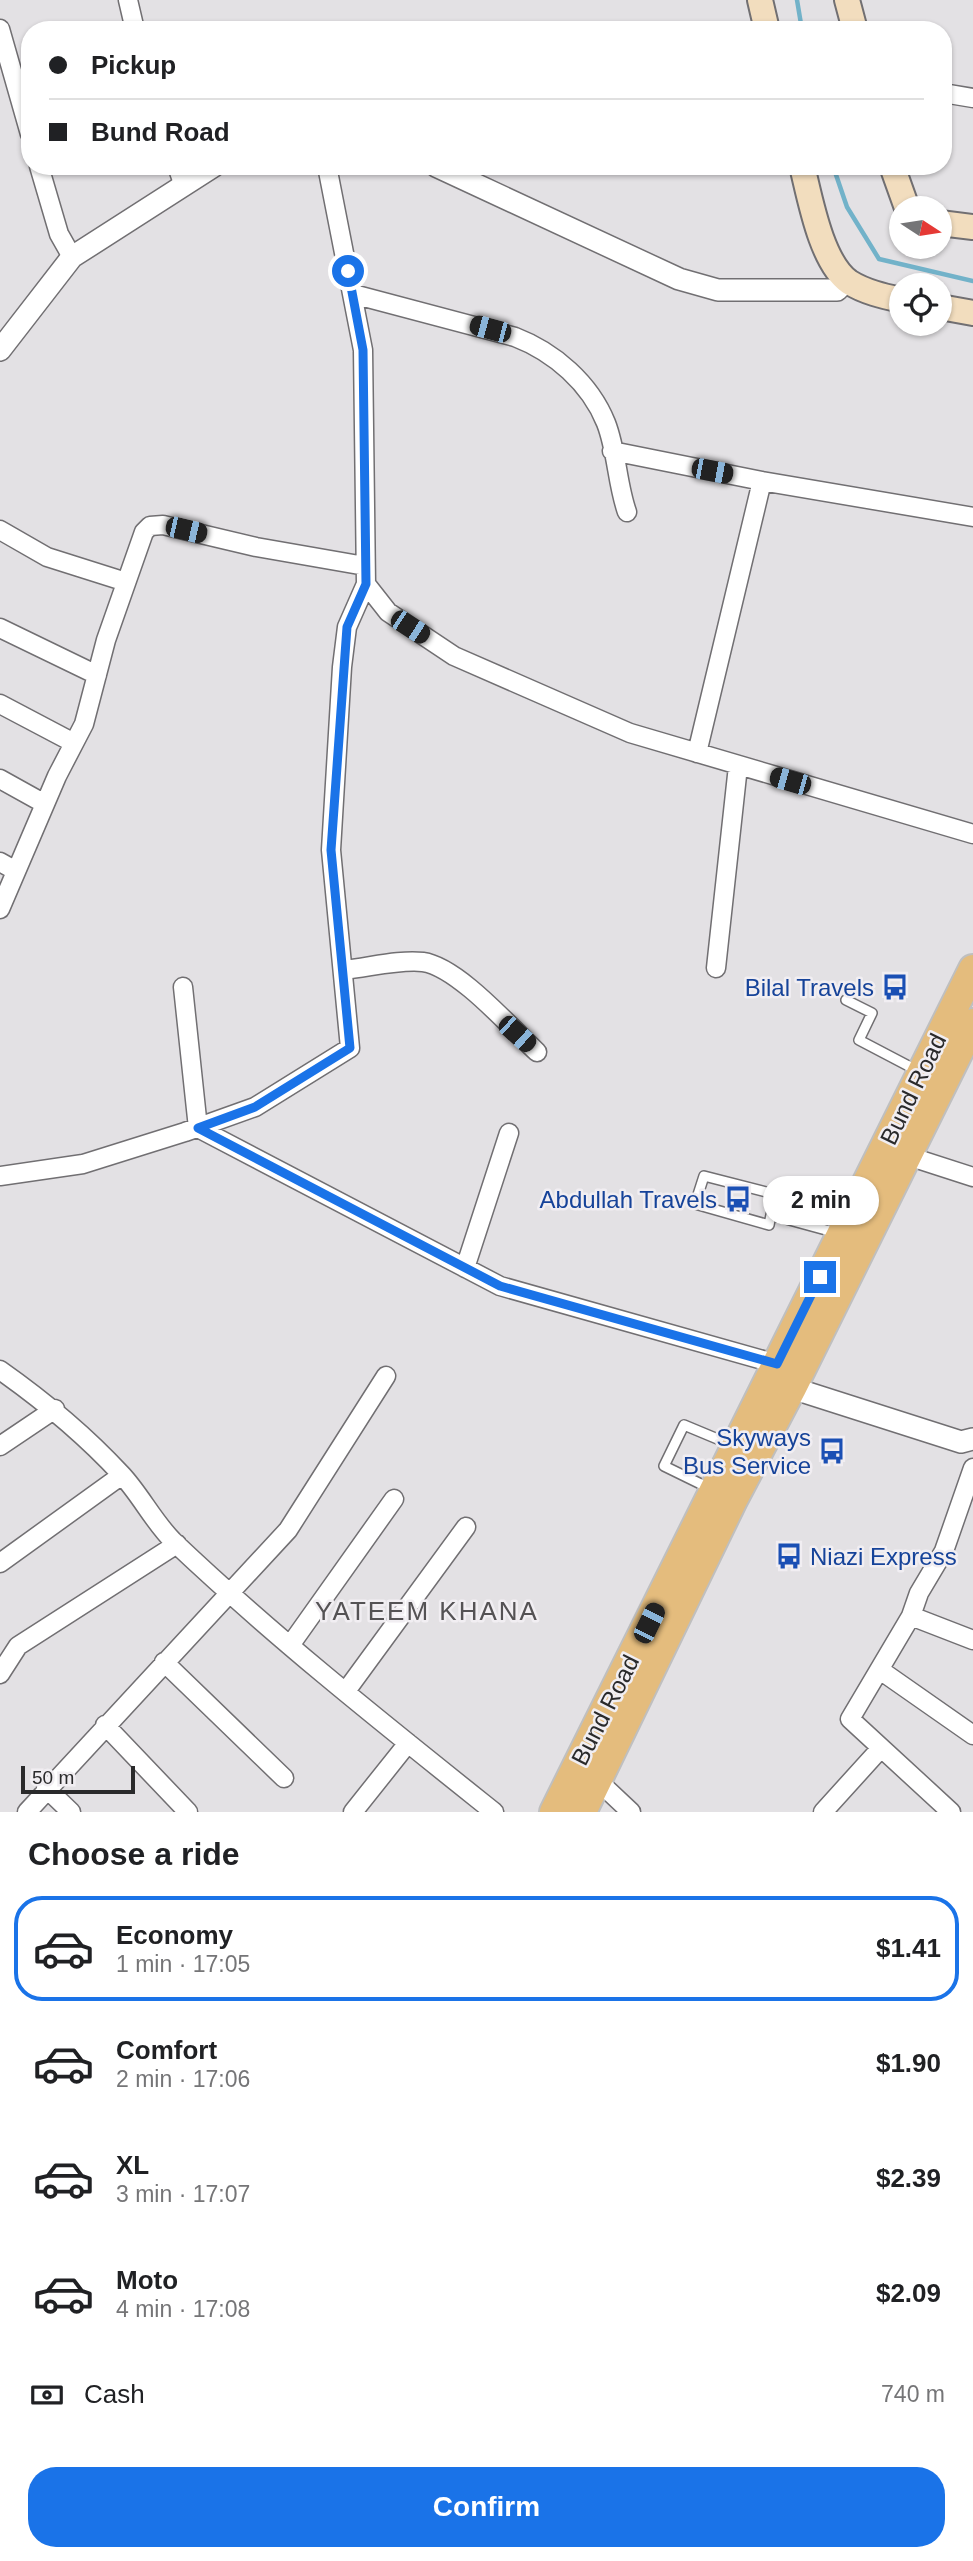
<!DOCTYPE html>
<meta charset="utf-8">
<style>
:root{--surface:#fff;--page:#f6f6f6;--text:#202124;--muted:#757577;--line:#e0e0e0;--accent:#1a73e8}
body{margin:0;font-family:Arial,sans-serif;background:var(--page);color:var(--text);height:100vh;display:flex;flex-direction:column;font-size:26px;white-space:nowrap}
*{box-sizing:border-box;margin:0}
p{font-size:23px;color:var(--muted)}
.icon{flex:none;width:38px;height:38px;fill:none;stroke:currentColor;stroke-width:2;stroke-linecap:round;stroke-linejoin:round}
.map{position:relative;height:1812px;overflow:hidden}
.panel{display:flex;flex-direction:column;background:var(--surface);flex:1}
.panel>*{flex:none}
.banner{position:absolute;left:21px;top:21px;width:931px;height:154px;border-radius:28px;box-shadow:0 2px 5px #0004;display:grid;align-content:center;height:154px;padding:0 28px;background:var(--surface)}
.needle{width:46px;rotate:102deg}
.fabs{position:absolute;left:889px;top:196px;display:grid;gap:14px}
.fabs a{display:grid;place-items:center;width:63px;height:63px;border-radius:50%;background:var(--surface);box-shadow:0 2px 5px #0004;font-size:35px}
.scale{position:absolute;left:21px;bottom:18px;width:114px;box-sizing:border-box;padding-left:7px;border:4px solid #2a2a2b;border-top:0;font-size:19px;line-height:24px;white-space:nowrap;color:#2a2a2b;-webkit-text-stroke:5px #f1eef2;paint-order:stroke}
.end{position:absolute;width:32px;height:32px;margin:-16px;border:9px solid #1a73e8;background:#fff;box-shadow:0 0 0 4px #fff}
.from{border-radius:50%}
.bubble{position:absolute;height:49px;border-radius:24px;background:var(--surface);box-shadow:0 2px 5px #0004;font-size:23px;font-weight:800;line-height:49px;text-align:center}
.car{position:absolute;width:21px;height:42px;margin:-21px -10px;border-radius:9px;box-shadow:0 0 5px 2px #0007;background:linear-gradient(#222 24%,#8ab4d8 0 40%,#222 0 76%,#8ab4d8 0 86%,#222 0)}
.banner b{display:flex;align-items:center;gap:24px;height:66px;font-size:26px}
.banner b+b{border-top:2px solid var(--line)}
.banner i{width:18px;height:18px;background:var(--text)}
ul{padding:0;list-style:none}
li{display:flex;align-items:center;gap:21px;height:105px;margin:0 14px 10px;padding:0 14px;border:4px solid transparent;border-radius:28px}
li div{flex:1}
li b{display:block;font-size:26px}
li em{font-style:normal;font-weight:800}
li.current{border-color:var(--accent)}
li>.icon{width:63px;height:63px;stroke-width:1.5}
h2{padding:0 28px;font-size:32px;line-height:84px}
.pay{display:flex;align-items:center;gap:18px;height:77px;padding:0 28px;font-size:26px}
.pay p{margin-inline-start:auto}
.button{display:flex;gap:14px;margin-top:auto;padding:14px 28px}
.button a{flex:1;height:80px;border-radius:28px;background:var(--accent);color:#fff;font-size:28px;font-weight:800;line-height:80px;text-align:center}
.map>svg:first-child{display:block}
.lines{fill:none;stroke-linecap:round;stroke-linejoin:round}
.stream{stroke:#72b2c9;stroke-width:4.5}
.service-casing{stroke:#716f72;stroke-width:12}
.minor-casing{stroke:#716f72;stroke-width:21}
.tertiary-casing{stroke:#716f72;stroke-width:24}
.secondary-casing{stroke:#716f72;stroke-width:28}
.primary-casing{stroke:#bfbfbf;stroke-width:32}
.service{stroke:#fff;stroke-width:9}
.minor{stroke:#fff;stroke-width:18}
.tertiary{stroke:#fff;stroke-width:21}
.secondary{stroke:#f2ddbe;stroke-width:24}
.primary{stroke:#e4bc7d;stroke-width:28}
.route{stroke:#1a73e8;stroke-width:9}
.labels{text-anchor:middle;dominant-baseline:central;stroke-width:5;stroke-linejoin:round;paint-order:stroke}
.transit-label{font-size:24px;fill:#164399;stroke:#f1eef2;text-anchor:end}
.street-label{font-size:24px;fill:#2a2a2b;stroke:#f1eef2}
.neighbourhood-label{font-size:26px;letter-spacing:2px;fill:#545254;stroke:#f1eef2}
</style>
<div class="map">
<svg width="973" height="1812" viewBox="0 0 973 1812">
<rect width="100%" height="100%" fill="#e3e1e4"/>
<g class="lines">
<!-- stream -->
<path class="stream" d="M 797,0 L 802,30
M 833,166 L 847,207 L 879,259 L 973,281"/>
<!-- service casing -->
<g class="service-casing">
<path id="service" d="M 846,1000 L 872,1013 L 859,1040 L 920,1072
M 771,1215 L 778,1195 L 704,1176 L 695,1204 L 769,1225 L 771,1215 L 837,1233
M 709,1488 L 664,1466 L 684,1425 L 732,1445"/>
</g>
<!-- minor casing -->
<g class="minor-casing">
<path id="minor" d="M 128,0 L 135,30
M 0,29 L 30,134
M 943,93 L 973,98
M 39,166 L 59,234 L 72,257
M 177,166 L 184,186
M 327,166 L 363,350 L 366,584 L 388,612 L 454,656 L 630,733 L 973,834
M 353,294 L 515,337 C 554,352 590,383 606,423 C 617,451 617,484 627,512
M 612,451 L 762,481 L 697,753
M 762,481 L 973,517
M 0,530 L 47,557 L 126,582
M 0,628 L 97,675
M 0,704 L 74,743
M 0,779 L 45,804
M 0,862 L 16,871
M 0,909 L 57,776 L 84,724 L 106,640 L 144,532 L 150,526 L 163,525 L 256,547 L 365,566
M 716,968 L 738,766
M 343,970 C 367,968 399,959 423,962 C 458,967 510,1027 537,1052
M 183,987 L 198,1128 L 500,1286 L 777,1364
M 908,1156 L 973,1177
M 0,1176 L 83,1164 L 185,1132 L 255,1107 L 350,1048 L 331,850 L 342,667 L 347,627 L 366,584
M 465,1268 L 509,1133
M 0,1370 C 44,1401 84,1434 121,1474 C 140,1494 153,1521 173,1541 C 274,1637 385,1725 494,1812
M 0,1446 L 55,1409
M 0,1563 L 122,1475
M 911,1616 L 973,1640
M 291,1644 L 394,1499
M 164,1662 L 284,1778
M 880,1670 L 973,1735
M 0,1674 L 18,1646 L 177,1544
M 346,1691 L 466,1527
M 105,1725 L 188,1812
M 597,1780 L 631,1812
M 46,1788 L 71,1812
M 27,1812 L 288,1530 L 386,1376
M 353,1812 L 408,1743
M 823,1812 L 881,1748
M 951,1812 L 850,1719 L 911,1616 L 919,1593 L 944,1551 L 973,1468"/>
</g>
<!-- tertiary casing -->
<g class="tertiary-casing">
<path id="tertiary" d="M 436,166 L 679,279 L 718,290 L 837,290 L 847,280
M 0,350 L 72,257 L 214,166
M 792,1388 L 961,1442 L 973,1439"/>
</g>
<!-- secondary casing -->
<g class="secondary-casing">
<path id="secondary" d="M 760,0 L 767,30
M 847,0 L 855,30
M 802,166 C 810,198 821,262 849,282 C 865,292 883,296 901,300
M 892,166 L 907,208
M 940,223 L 973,227
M 940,307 L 973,313"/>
</g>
<!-- primary casing -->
<g class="primary-casing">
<path id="primary" d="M 554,1812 L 973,969
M 582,1812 L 733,1500 L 792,1388 L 973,1023"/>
</g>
<!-- service -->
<use href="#service" class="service"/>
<!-- minor -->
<use href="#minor" class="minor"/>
<!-- tertiary -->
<use href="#tertiary" class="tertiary"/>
<!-- secondary -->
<use href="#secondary" class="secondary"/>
<!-- primary -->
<use href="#primary" class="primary"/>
</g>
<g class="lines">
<!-- route -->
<path class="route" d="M 348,271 L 363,350 L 366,584 L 347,627 L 331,850 L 350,1048 L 255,1107 L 198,1128 L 500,1286 L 777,1364 L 820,1277"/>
</g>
<!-- icons -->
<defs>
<g id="bus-bare" transform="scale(2.1)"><path d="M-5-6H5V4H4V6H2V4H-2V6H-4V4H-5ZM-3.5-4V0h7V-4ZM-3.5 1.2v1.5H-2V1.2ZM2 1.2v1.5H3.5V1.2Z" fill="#1a4fb4" stroke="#f1eef2" stroke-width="2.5" paint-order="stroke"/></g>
</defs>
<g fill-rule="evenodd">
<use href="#bus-bare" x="895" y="987"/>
<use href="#bus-bare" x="738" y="1199"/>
<use href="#bus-bare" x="832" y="1451"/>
<use href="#bus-bare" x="789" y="1556"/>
</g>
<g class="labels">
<!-- transit labels -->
<g class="transit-label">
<text x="874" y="987">Bilal Travels</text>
<text x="717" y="1199">Abdullah Travels</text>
<text x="811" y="1437">Skyways<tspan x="811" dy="28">Bus Service</tspan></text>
<text x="810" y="1556" text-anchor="start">Niazi Express</text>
</g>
<!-- street labels -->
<g class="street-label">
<text transform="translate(913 1089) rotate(-64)">Bund Road</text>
<text transform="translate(605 1710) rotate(-63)">Bund Road</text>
</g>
<!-- neighbourhood labels -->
<g class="neighbourhood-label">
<text x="427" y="1611">YATEEM KHANA</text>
</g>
</g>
</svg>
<div class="fabs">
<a><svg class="needle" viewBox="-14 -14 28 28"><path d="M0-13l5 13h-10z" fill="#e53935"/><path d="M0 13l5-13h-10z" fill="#757577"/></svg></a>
<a><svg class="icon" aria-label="locate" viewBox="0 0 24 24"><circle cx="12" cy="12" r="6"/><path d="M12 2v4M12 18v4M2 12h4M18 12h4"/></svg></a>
</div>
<div class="scale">50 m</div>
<i class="end from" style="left:348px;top:271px"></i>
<i class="end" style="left:820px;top:1277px"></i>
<div class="bubble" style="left:763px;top:1176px;width:116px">2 min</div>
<i class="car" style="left:490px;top:329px;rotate:285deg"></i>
<i class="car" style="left:712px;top:471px;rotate:101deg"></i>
<i class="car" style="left:186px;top:530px;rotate:103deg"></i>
<i class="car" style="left:410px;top:627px;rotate:123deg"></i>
<i class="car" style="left:790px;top:781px;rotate:286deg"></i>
<i class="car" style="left:517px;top:1034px;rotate:132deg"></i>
<i class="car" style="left:649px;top:1623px;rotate:26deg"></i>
<div class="banner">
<b><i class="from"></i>Pickup</b>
<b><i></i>Bund Road</b>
</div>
</div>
<section class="panel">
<h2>Choose a ride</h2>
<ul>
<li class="current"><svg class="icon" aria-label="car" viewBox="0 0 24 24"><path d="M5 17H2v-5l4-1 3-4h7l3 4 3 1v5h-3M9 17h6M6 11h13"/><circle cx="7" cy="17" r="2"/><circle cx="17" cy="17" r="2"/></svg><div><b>Economy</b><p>1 min · 17:05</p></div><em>$1.41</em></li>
<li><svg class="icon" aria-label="car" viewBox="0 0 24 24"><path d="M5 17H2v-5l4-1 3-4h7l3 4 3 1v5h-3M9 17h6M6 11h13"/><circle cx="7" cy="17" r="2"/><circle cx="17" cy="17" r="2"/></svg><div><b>Comfort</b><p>2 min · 17:06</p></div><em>$1.90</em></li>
<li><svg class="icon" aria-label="car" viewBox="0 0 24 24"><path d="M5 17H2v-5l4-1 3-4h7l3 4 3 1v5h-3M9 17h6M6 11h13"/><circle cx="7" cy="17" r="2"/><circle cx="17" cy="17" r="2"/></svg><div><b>XL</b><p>3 min · 17:07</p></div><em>$2.39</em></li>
<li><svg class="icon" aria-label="car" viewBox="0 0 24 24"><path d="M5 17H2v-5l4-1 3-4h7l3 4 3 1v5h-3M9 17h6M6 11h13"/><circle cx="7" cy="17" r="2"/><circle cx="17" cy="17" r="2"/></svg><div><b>Moto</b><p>4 min · 17:08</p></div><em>$2.09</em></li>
</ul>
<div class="pay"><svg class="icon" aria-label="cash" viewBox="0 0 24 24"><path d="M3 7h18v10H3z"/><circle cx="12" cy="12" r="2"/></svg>Cash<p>740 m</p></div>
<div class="button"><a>Confirm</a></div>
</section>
